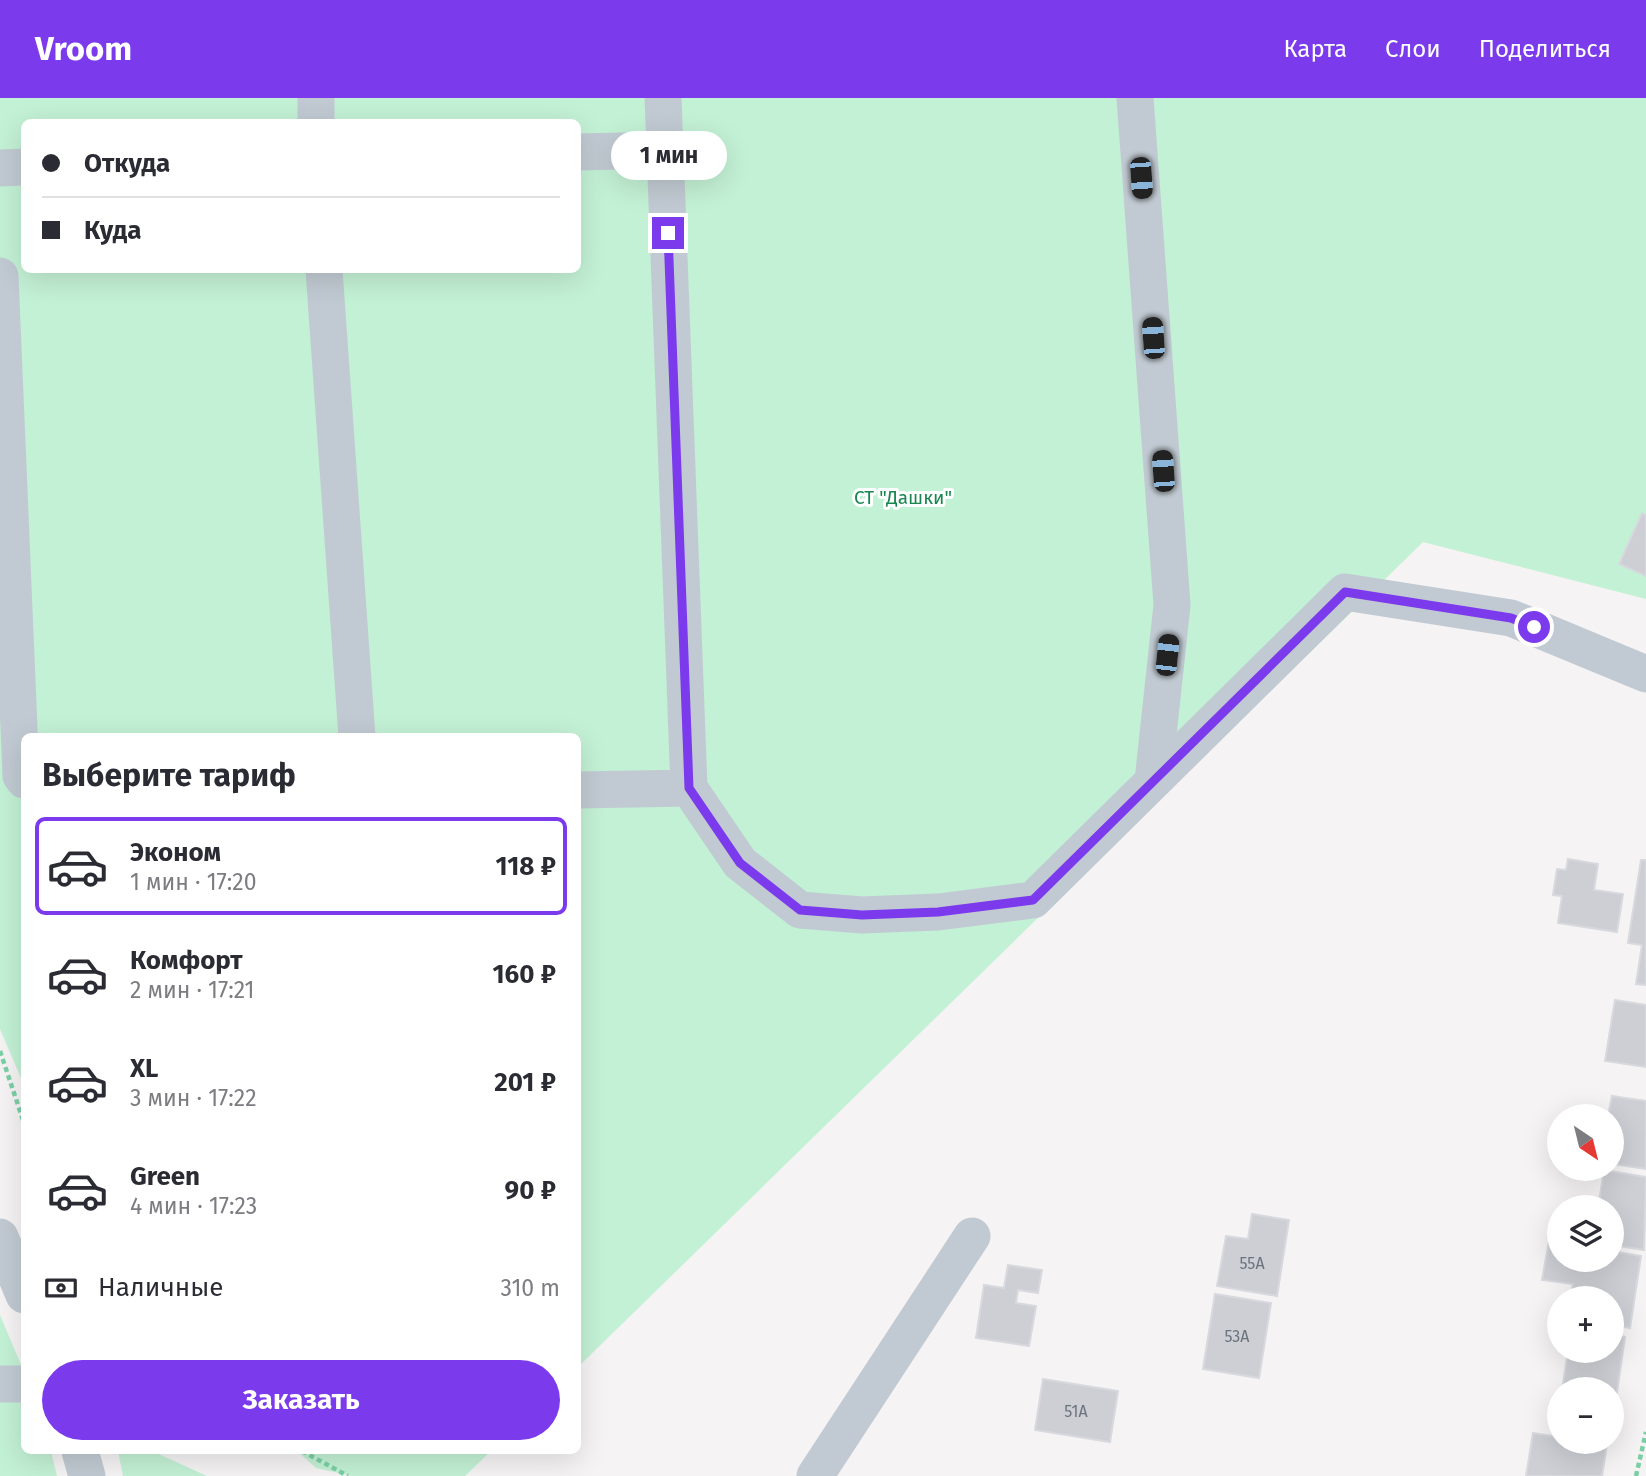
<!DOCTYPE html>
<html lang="ru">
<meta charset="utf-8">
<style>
:root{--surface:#fff;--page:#f2f2f3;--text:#2b2b33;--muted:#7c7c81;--line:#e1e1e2;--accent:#7c3aed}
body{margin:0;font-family:"Fira Sans",sans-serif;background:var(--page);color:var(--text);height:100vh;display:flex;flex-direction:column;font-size:26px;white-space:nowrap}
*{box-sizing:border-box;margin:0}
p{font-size:23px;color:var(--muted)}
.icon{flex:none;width:38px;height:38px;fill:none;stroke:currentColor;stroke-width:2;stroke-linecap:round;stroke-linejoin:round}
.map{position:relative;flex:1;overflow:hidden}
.sheet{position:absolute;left:21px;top:635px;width:560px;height:721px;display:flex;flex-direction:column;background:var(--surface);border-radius:10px;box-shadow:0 7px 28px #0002}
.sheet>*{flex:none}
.hud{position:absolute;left:21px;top:21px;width:560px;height:154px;border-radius:10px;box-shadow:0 7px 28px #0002;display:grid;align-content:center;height:154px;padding:0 21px;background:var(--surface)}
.needle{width:46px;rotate:145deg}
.tools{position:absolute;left:1547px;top:1006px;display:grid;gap:14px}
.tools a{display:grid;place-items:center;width:77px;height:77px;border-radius:50%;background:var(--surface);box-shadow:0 7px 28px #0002;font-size:35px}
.end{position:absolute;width:32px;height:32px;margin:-16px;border:9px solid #7c3aed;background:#fff;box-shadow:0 0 0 4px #fff}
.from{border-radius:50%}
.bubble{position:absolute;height:49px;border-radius:24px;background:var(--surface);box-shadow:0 7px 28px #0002;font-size:23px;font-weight:700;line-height:49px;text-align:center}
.car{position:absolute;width:21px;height:42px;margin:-21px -10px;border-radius:9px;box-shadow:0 0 5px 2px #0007;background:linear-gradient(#222 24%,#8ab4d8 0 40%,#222 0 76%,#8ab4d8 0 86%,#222 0)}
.hud b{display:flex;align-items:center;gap:24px;height:66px;font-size:26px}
.hud b+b{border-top:2px solid var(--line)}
.hud i{width:18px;height:18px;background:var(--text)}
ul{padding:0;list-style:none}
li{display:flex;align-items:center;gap:21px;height:98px;margin:0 14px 10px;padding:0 7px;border:4px solid transparent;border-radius:10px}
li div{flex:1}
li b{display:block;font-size:26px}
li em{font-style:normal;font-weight:700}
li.selected{border-color:var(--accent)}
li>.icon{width:63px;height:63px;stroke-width:1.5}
h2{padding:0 21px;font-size:32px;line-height:84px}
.pay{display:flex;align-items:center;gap:18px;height:77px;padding:0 21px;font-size:26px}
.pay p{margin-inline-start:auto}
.cta{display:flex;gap:14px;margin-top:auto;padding:14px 21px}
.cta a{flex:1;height:80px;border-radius:42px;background:var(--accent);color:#fff;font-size:28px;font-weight:700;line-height:80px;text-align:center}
header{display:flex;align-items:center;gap:42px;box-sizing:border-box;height:98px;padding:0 35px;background:var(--accent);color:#fff}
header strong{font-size:33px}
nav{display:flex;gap:38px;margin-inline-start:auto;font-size:24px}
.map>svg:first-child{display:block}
.green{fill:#c3f1d5;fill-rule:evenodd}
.building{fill:#cdcfd5;stroke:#d7d9de;stroke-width:2}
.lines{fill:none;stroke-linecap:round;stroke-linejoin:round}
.path{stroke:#7ad0a6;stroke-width:4.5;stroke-dasharray:5 3.5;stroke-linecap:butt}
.minor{stroke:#c1cad2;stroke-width:37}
.route{stroke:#7c3aed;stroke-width:9}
.labels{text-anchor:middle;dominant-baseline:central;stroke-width:6;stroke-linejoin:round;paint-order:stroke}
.number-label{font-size:16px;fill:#6b747e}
.park-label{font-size:19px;fill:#17864f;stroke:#fff}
</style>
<header>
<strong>Vroom</strong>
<nav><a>Карта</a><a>Слои</a><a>Поделиться</a></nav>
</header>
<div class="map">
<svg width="1646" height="1378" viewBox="0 0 1646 1378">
<rect width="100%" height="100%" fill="#f5f3f3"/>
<!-- green -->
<path class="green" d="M 0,0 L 1646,0 L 1646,501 L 1423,444 L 578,1269 L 578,639 L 24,639 L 24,987 L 0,931 ZM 24,24 L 578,24 L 578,172 L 24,172 Z
M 0,1217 L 24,1274 L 24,1353 L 51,1353 L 57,1378 L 0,1378 Z
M 118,1353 L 152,1353 L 207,1378 L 123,1378 Z
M 297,1353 L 491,1353 L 465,1378 L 352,1378 L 316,1370 Z"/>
<!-- building -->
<path class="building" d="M 1642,415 L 1646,417 L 1646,478 L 1619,466 Z
M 1568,761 L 1598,766 L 1594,792 L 1623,796 L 1617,834 L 1558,825 L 1562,798 L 1553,797 L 1557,771 L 1566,772 Z
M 1641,762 L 1646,762 L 1646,887 L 1636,886 L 1642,847 L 1628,845 Z
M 1615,902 L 1646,907 L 1646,969 L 1605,963 Z
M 1612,998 L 1646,1003 L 1646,1071 L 1612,1066 L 1612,1018 L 1608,1018 Z
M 1604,1072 L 1646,1079 L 1644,1152 L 1612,1147 L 1612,1110 L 1598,1110 Z
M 1252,1116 L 1289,1122 L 1277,1198 L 1217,1188 L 1226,1138 L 1248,1141 Z
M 1549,1143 L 1559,1145 L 1559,1162 L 1612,1162 L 1612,1153 L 1641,1158 L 1630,1230 L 1612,1227 L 1612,1200 L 1570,1200 L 1573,1186 L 1542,1182 Z
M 1008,1167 L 1042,1172 L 1038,1195 L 1018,1192 L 1016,1205 L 1036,1208 L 1029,1248 L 976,1240 L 984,1187 L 1004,1190 Z
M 1215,1196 L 1271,1205 L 1259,1280 L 1203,1271 Z
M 1612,1236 L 1625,1239 L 1615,1308 L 1612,1307 L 1612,1292 L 1562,1292 L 1568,1253 L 1612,1253 Z
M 1043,1281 L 1118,1293 L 1110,1344 L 1035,1332 Z
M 1533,1335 L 1559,1339 L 1559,1344 L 1607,1346 L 1602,1378 L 1526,1378 Z"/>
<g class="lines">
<!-- path -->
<path class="path" d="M 0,953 L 24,1025
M 302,1353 L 348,1378
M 1636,1378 L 1646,1334"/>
<!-- minor -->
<path class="minor" d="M 316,0 L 316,24
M 1135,0 L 1172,507 L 1153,683
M 665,52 L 689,690 L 740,765 L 800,812 L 862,817 L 938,814 L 1033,802 L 1345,494 L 1511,520 L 1646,576
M 578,54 L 665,52 L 663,0
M 0,70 L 24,69
M 324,172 L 357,639
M 0,178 L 21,678 L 24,682
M 578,692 L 689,690
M 0,1139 L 24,1197
M 0,1286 L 24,1286
M 80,1353 L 87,1378
M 815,1378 L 972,1138"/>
</g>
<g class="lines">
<!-- route -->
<path class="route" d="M 668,135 L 689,690 L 740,765 L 800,812 L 862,817 L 938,814 L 1033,802 L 1345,494 L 1511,520 L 1534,529"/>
</g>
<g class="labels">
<!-- number labels -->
<g class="number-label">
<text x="1252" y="1165">55А</text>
<text x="1237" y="1238">53А</text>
<text x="1076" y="1313">51А</text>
</g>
<!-- park labels -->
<g class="park-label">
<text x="903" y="399">СТ "Дашки"</text>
</g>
</g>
</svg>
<div class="tools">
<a><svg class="needle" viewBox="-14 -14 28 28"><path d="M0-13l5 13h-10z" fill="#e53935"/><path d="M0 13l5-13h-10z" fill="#7c7c81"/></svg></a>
<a><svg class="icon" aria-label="layers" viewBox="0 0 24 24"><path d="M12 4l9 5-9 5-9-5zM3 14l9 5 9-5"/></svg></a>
<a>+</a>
<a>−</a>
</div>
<i class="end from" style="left:1534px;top:529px"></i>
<i class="end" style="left:668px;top:135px"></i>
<div class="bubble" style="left:611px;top:33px;width:116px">1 мин</div>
<i class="car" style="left:1141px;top:80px;rotate:176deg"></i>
<i class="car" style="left:1153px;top:240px;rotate:356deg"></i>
<i class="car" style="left:1163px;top:373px;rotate:356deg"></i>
<i class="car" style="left:1167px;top:557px;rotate:6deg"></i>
<div class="hud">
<b><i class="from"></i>Откуда</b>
<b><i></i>Куда</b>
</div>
<section class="sheet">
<h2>Выберите тариф</h2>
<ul>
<li class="selected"><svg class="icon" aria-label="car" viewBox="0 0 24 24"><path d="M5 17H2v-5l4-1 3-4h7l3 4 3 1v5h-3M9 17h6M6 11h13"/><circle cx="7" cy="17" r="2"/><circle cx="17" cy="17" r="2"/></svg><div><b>Эконом</b><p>1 мин · 17:20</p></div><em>118 ₽</em></li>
<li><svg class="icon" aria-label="car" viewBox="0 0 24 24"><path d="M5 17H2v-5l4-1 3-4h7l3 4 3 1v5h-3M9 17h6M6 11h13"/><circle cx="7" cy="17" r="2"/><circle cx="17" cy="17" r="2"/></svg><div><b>Комфорт</b><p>2 мин · 17:21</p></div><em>160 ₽</em></li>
<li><svg class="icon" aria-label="car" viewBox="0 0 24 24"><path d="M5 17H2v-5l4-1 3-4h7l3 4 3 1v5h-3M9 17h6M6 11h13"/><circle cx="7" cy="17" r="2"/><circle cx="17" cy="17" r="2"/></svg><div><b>XL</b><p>3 мин · 17:22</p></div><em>201 ₽</em></li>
<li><svg class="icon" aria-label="car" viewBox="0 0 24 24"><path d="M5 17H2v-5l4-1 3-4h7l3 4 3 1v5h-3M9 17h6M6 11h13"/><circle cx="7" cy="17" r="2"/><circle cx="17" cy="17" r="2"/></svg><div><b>Green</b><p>4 мин · 17:23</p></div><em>90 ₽</em></li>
</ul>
<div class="pay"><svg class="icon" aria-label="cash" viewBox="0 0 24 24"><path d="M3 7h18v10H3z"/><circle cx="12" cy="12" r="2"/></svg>Наличные<p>310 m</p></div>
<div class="cta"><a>Заказать</a></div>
</section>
</div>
